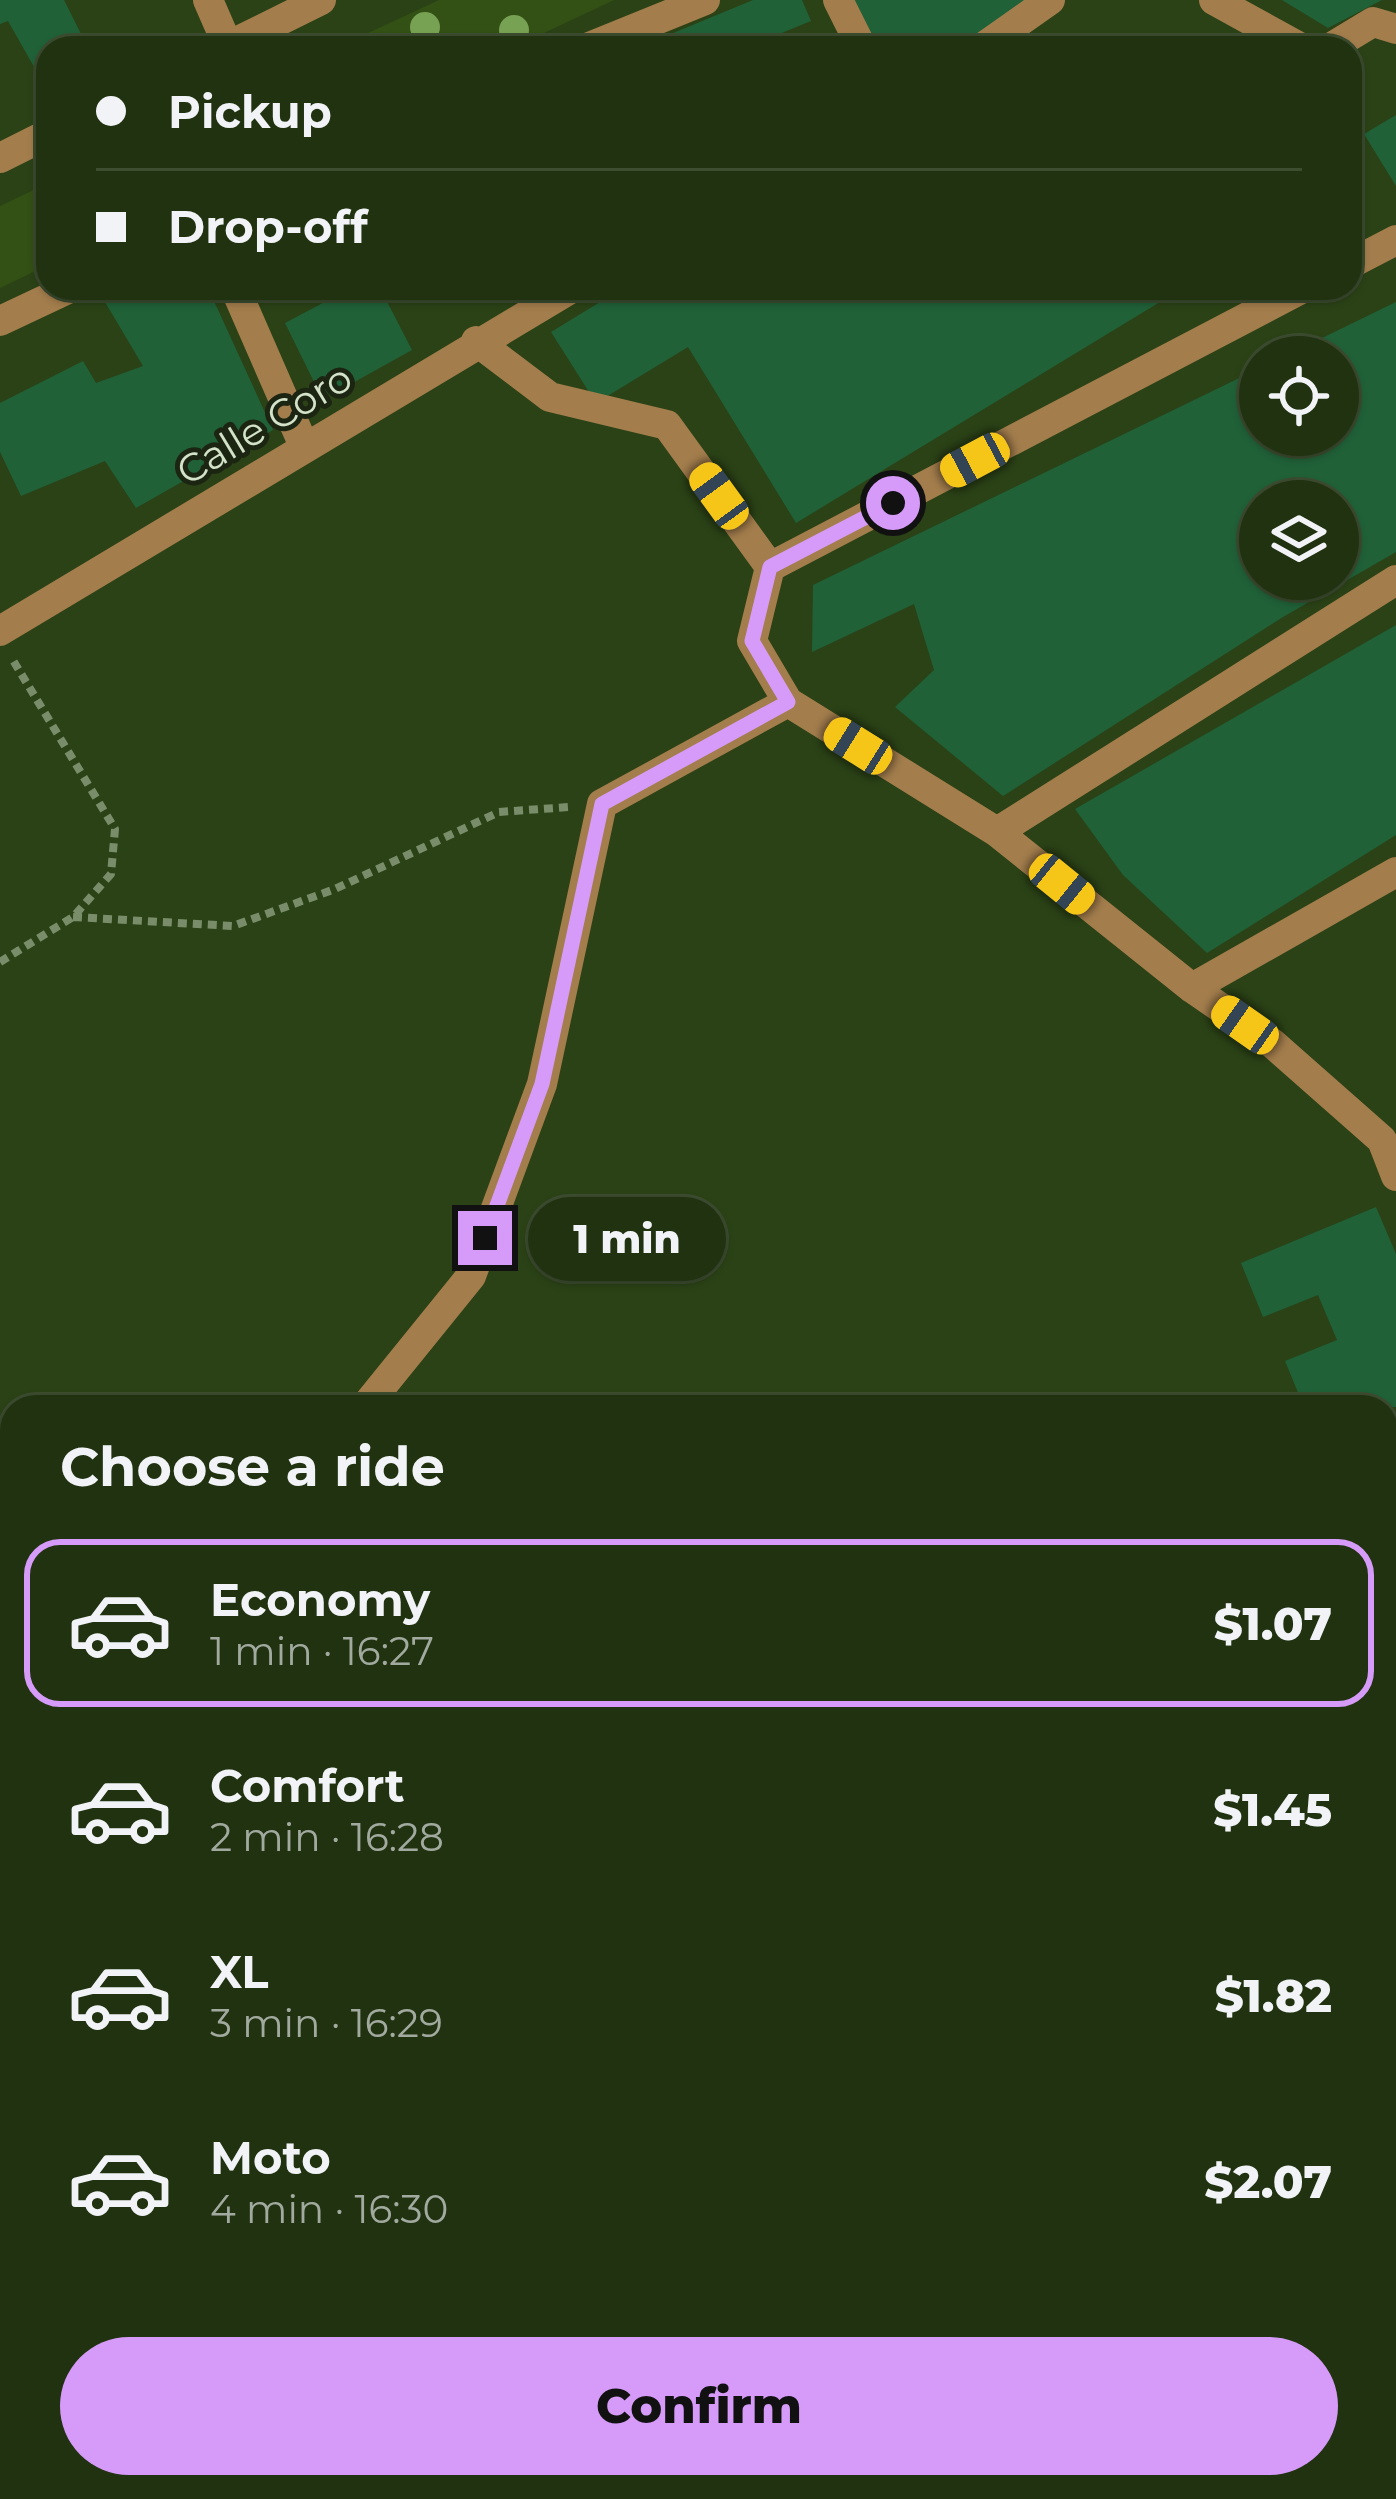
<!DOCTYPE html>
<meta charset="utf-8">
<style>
:root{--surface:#203210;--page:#2d3e1e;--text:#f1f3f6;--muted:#a2aa9f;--line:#3d4d30;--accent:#d69bf9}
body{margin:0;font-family:Montserrat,sans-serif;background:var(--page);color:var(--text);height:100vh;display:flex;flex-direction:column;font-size:45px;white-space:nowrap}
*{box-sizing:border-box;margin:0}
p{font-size:39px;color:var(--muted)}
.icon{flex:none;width:66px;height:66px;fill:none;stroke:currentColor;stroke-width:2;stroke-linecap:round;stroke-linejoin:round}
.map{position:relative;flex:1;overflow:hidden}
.drawer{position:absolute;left:0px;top:1395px;width:1398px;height:1104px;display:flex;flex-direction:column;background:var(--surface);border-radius:36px 36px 0 0;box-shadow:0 3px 9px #0004,0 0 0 3px var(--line)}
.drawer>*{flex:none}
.top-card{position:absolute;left:36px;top:36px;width:1326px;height:264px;border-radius:36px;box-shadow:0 3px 9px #0004,0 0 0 3px var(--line);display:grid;align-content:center;height:264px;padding:0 60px;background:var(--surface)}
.fabs{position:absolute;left:1239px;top:336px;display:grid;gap:24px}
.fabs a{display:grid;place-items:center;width:120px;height:120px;border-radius:50%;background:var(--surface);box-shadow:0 3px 9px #0004,0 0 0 3px var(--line);font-size:60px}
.end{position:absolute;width:54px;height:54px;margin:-27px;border:15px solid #d69bf9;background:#111;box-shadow:0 0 0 6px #111}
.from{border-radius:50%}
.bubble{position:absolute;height:84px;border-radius:42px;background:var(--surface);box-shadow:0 3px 9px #0004,0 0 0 3px var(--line);font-size:39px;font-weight:800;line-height:84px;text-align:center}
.car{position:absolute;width:36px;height:72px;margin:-36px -18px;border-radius:15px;box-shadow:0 0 9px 3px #0007;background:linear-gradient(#f5c518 24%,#345 0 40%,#f5c518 0 76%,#345 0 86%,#f5c518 0)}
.top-card b{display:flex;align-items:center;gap:42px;height:114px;font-size:45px}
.top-card b+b{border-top:3px solid var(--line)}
.top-card i{width:30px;height:30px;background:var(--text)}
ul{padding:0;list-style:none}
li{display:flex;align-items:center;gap:36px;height:168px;margin:0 24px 18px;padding:0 36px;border:6px solid transparent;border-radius:36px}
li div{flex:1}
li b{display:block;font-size:45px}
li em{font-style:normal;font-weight:800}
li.selected{border-color:var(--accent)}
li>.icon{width:108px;height:108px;stroke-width:1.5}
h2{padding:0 60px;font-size:54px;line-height:144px}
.cta{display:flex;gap:24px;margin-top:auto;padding:24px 60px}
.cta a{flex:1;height:138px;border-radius:72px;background:var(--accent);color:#111;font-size:48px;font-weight:800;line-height:138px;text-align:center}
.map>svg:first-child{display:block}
.green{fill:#335114}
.building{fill:#206138;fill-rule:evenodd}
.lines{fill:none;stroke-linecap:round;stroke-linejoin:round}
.path{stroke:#798d6a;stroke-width:8;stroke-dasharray:9 6;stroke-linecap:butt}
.minor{stroke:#a37d4c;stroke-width:30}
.tree{fill:#77a153}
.route{stroke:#d69bf9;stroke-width:15}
.labels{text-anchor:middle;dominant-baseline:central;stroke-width:10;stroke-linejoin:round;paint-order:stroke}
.street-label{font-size:39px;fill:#d3e2c9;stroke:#1b2512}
</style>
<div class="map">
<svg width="1396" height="2499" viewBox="0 0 1396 2499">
<rect width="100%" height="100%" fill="#2b4216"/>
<!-- green -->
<path class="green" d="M 439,0 L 614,0 L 512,48 L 336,48 Z
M 48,183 L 48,265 L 0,288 L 0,206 Z"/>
<!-- building -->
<path class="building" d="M 0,0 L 64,0 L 88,48 L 48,48 L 48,76 L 42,81 L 8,21 L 0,24 Z
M 753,0 L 802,0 L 811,21 L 757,43 L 759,48 L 664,48 L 666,36 Z
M 852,0 L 1030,0 L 957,48 L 876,48 Z
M 1282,0 L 1382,0 L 1328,28 Z
M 1396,115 L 1396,186 L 1364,134 Z
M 128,288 L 208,288 L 273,430 L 136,508 L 105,461 L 21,496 L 0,452 L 0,403 L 83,361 L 96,383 L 143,366 L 105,302 Z
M 351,288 L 380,288 L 412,350 L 331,395 L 318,390 L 285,323 Z
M 623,288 L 1183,288 L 796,523 L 688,347 L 596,403 L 551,332 Z
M 1396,302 L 1396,552 L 1283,617 L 1003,796 L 895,707 L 934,670 L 914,604 L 812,652 L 813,585 L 1260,368 L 1260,435 L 1338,435 L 1338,357 L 1283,357 ZM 1260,501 L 1338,501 L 1338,579 L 1260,579 Z
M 1396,625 L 1396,835 L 1207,953 L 1123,875 L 1075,809 Z
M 1376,1207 L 1396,1254 L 1396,1407 L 1304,1407 L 1285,1361 L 1337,1340 L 1318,1295 L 1263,1317 L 1241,1263 Z"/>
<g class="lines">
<!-- path -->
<path class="path" d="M 73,917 L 233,926 L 335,889 L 499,812 L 569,807
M 0,962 L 73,917 L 111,874 L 115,829 L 11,657"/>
<!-- minor -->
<path class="minor" d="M 208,0 L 228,46
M 838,0 L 862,48
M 1214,0 L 1301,48
M 224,48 L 321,0
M 587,48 L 705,0
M 982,48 L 1050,0
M 1330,48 L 1373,22 L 1396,29
M 0,158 L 48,134
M 1350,264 L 1396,240
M 235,288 L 304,446
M 0,321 L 70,288
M 476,341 L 550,397 L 667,425 L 770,567 L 752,641 L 788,702 L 997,832 L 1396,580
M 770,567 L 1303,288
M 0,631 L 572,288
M 997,832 L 1192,988 L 1272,1043 L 1382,1140 L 1396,1176
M 1192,988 L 1396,872
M 365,1407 L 471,1276 L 542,1084 L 602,804 L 788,702
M 1386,1658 L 1396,1654
M 1386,1696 L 1396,1688
M 0,1697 L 12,1689
M 963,2487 L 966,2499
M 509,2499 L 520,2487"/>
</g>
<!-- trees -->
<g class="tree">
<circle cx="425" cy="27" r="15"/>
<circle cx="514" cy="30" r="15"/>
</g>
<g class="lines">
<!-- route -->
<path class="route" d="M 485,1238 L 542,1084 L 602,804 L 788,702 L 752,641 L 770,567 L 893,503"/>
</g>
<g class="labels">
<!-- street labels -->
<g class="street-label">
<text transform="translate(264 424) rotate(-31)">Calle Coro</text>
</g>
</g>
</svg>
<div class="fabs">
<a><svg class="icon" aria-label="locate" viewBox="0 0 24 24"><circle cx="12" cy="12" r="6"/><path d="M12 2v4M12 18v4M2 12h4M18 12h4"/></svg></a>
<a><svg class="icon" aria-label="layers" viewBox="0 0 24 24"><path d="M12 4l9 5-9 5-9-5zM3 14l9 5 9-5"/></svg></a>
</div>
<i class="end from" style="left:893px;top:503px"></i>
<i class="end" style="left:485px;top:1238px"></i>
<div class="bubble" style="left:528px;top:1197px;width:198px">1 min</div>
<i class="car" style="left:975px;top:460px;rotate:242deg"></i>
<i class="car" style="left:719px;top:496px;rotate:324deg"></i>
<i class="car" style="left:858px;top:746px;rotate:302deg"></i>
<i class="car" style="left:1062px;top:884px;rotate:129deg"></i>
<i class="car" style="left:1245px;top:1025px;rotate:305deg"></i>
<div class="top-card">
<b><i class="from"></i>Pickup</b>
<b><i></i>Drop-off</b>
</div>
<section class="drawer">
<h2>Choose a ride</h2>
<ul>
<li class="selected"><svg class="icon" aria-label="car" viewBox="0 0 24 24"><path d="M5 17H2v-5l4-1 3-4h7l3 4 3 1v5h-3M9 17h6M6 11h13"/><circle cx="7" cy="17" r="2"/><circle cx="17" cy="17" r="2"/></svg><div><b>Economy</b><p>1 min · 16:27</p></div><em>$1.07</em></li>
<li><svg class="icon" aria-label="car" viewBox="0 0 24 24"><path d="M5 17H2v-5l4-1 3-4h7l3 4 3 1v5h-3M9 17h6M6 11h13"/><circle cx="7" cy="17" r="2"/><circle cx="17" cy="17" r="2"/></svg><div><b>Comfort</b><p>2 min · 16:28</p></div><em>$1.45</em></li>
<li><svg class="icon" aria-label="car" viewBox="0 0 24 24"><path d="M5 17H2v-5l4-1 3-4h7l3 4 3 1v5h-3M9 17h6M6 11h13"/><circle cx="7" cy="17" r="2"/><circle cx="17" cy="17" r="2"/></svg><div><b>XL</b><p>3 min · 16:29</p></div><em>$1.82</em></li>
<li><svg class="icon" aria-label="car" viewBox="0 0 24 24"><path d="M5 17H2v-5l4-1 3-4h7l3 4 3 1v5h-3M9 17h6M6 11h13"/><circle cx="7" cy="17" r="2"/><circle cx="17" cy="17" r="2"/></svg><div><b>Moto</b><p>4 min · 16:30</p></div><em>$2.07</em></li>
</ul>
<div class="cta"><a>Confirm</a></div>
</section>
</div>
